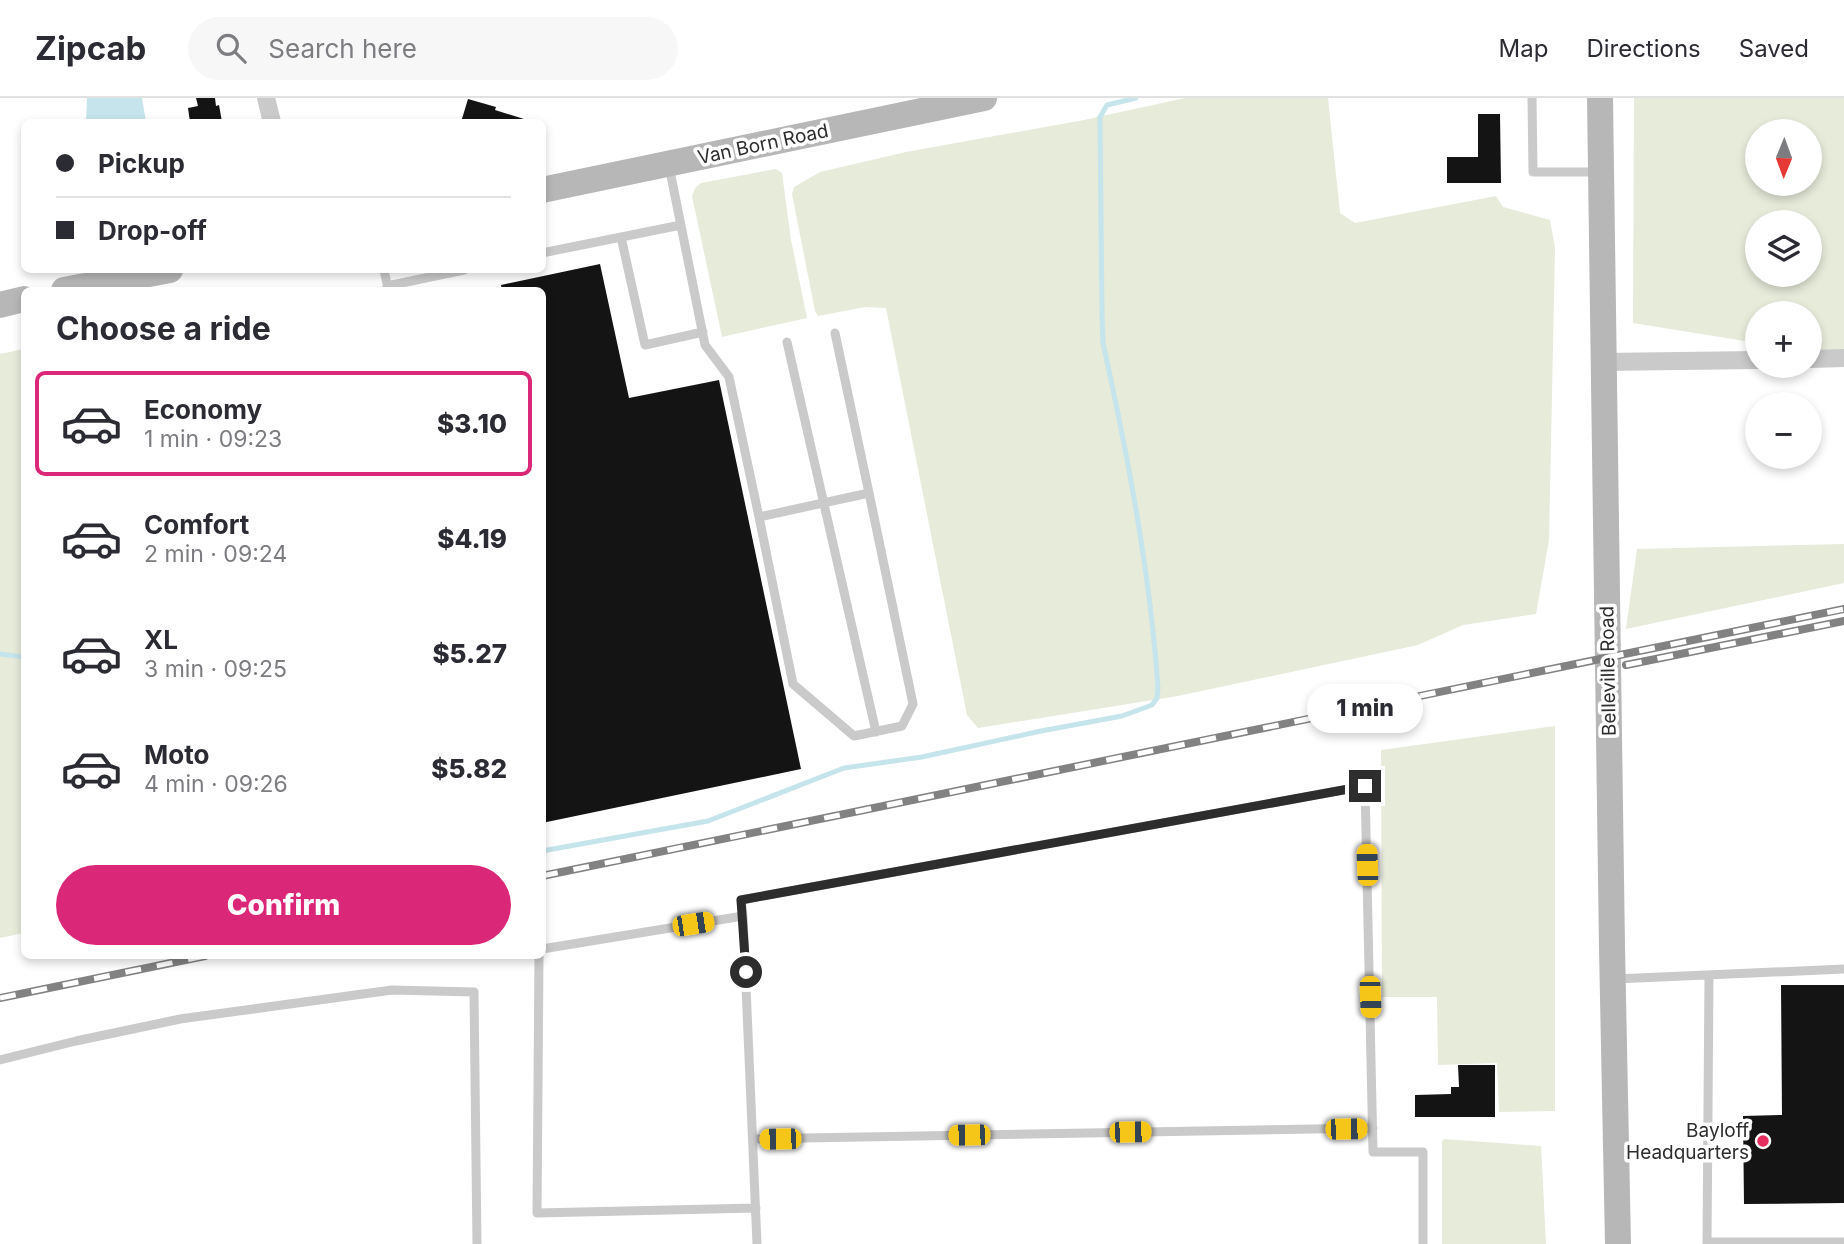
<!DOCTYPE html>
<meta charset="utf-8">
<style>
:root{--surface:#fff;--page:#f7f7f7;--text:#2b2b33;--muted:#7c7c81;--line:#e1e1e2;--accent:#db2777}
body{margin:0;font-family:Inter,sans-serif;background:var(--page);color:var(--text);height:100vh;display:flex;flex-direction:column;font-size:26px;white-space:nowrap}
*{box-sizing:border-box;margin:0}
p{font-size:23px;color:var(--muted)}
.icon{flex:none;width:38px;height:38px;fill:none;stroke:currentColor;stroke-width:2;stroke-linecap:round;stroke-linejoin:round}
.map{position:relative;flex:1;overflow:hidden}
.details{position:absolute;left:21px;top:189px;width:525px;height:672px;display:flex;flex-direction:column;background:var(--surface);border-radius:10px;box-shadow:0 4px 10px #0003}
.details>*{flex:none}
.hud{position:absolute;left:21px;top:21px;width:525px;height:154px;border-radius:10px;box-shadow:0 4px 10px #0003;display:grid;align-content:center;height:154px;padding:0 35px;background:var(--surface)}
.needle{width:46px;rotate:181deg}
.controls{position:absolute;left:1745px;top:21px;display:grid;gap:14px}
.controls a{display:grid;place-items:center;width:77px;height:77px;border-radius:50%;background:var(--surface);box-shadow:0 4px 10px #0003;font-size:35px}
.end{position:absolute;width:32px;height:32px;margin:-16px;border:9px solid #2d2d2d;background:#fff;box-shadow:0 0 0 4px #fff}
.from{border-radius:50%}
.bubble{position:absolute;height:49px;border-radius:24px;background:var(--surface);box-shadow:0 4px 10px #0003;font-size:23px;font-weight:800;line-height:49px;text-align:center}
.car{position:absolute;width:21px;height:42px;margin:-21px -10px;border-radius:9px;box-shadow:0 0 5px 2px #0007;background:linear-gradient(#f5c518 24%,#345 0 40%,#f5c518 0 76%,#345 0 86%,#f5c518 0)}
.hud b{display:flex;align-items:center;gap:24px;height:66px;font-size:26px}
.hud b+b{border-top:2px solid var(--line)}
.hud i{width:18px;height:18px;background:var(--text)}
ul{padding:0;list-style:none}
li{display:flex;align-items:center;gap:21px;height:105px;margin:0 14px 10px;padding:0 21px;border:4px solid transparent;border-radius:10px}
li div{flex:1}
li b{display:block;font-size:26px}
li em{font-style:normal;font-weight:800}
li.active{border-color:var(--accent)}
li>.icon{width:63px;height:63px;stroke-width:1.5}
h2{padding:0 35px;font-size:32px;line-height:84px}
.primary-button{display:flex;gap:14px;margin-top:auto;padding:14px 35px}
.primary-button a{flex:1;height:80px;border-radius:42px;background:var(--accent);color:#fff;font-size:28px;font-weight:800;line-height:80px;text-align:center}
header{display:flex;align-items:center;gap:42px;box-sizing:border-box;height:98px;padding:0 35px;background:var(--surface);border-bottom:2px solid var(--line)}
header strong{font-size:33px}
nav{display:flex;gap:38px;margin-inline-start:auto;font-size:24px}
.search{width:490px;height:63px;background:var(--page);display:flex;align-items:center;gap:18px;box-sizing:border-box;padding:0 24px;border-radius:38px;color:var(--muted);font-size:26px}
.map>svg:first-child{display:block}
.green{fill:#e6ebda;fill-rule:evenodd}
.water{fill:#c6e4eb}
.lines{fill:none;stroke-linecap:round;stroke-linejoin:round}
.stream{stroke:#c6e4eb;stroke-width:5}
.building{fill:#141414}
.lane{stroke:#cacaca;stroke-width:9}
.street{stroke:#cacaca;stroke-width:18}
.secondary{stroke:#b7b7b7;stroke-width:26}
.rail-casing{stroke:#828282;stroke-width:8}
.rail{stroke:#fff;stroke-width:5;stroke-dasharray:16;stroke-linecap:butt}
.route{stroke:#2d2d2d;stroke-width:9}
.poi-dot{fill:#e52e60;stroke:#fff;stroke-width:2.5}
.labels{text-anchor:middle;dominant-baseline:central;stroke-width:7;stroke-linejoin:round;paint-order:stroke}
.street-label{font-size:19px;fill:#2d2d2d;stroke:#fff}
.poi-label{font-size:19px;fill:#2d2d2d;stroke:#fff;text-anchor:end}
</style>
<header>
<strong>Zipcab</strong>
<div class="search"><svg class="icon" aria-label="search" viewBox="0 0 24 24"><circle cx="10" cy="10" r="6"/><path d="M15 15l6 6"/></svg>Search here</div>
<nav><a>Map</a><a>Directions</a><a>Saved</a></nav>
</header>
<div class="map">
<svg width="1844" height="1146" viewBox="0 0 1844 1146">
<rect width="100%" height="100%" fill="#fff"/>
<!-- green -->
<path class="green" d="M 1185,0 L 1328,0 L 1340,115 L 1355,125 L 1496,98 L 1503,109 L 1550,122 L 1555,150 L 1549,442 L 1536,516 L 1463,527 L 1418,547 L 1178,598 L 978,630 L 967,617 L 886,210 L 865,209 L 818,218 L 815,213 L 792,96 L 794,89 L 820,74 L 906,54 L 1084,22 Z
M 1634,0 L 1844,0 L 1844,259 L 1810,253 L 1810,215 L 1757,215 L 1757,245 L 1633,225 ZM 1757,33 L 1810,33 L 1810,86 L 1757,86 ZM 1757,124 L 1810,124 L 1810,177 L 1757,177 Z
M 776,71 L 782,75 L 791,142 L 807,220 L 722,239 L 692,98 L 695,90 L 701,85 Z
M 24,251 L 24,835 L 0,840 L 0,256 Z
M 1844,446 L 1844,485 L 1626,531 L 1637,451 Z
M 1555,628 L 1555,1013 L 1499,1014 L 1497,965 L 1438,967 L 1437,899 L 1382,899 L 1381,652 Z
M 1444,1041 L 1541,1048 L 1546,1146 L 1442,1146 L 1442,1043 Z"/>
<!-- water -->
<path class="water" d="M 87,0 L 142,0 L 146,24 L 86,24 Z"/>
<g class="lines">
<!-- stream -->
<path class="stream" d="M 0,556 L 24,559
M 542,753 L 708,723 L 844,670 L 922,659 L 1041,633 L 1122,618 L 1152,607 L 1157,600 L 1158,590 C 1150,474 1128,359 1103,245 L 1102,217 L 1100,19 L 1107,7 L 1136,0"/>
</g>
<!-- building -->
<path class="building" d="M 196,0 L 215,0 L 216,8 L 219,7 L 222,24 L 190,24 L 188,10 L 198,8 Z
M 468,1 L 496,9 L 495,12 L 524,21 L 524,24 L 461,24 Z
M 1478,16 L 1500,16 L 1501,85 L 1447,85 L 1447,59 L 1478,59 Z
M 600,166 L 629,300 L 719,282 L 801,671 L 542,725 L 542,192 L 502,192 L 501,187 Z
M 1781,887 L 1844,887 L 1844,1105 L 1744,1106 L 1743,1018 L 1782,1017 Z
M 1458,967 L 1495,967 L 1495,1019 L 1415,1019 L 1415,997 L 1451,996 L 1451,989 L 1459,989 Z"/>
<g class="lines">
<!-- lane -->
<path class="lane" d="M 1532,0 L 1533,74 L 1598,74
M 669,68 L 705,247 L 729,279 L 759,419 L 869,395 L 835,235
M 621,139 L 645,247 L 703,234
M 542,155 L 681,127
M 384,172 L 388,190
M 387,188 L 464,172
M 787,244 L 876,634
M 759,419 L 793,586 L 854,638 L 902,628 L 913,606 L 869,395
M 542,851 L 743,818
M 539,858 L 537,1115 L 756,1110
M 1615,881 L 1844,871
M 0,962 L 76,943 L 180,921 L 392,892 L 474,894 L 477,1146
M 753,1041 L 1373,1030
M 1707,1144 L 1844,1144
M 757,1146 L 743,818 L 741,802 L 1365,688 L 1373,1054 L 1423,1054 L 1423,1146
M 1707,1146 L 1709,877"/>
<!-- street -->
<path class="street" d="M 266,0 L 272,24
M 1810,261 L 1844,260
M 1602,264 L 1757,262"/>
<!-- secondary -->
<path class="secondary" d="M 1600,0 L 1612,850 L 1618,1146
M 542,92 L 984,0
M 64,192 L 170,172
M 0,207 L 24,201"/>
<!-- rail casing -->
<g class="rail-casing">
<path id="rail" d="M 1626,567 L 1844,523
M 542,778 L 1844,511
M 0,900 L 205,858"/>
</g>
<!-- rail -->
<use href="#rail" class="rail"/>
</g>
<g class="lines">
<!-- route -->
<path class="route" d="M 746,874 L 741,802 L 1365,688"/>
</g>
<!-- markers -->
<circle class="poi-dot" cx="1763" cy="1043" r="7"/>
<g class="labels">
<!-- street labels -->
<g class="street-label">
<text transform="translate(763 46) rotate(-12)">Van Born Road</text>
<text transform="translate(1608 573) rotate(-91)">Belleville Road</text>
</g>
<!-- poi labels -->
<g class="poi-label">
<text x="1749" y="1032">Bayloff<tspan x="1749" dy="22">Headquarters</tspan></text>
</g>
</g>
</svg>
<div class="controls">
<a><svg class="needle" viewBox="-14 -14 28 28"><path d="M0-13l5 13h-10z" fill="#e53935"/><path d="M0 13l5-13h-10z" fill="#7c7c81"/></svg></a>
<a><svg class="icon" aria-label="layers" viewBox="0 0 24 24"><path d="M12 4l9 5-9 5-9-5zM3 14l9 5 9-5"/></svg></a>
<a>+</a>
<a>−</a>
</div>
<i class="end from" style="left:746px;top:874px"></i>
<i class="end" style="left:1365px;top:688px"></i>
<div class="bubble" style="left:1307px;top:586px;width:116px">1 min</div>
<i class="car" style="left:1367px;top:767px;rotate:358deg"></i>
<i class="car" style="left:693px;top:826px;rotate:81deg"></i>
<i class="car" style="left:1370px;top:899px;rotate:178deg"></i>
<i class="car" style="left:1346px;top:1031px;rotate:89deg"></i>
<i class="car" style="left:1130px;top:1034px;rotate:89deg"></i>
<i class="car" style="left:969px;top:1037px;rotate:269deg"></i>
<i class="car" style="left:780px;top:1041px;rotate:269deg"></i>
<div class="hud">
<b><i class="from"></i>Pickup</b>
<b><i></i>Drop-off</b>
</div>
<section class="details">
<h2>Choose a ride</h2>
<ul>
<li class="active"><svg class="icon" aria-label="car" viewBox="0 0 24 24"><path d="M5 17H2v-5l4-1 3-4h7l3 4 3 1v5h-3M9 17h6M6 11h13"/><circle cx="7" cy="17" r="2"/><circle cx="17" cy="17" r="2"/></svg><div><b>Economy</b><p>1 min · 09:23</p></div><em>$3.10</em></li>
<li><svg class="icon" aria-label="car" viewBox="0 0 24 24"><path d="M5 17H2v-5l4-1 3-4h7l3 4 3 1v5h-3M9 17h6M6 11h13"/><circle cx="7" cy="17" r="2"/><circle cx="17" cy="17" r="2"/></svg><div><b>Comfort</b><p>2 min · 09:24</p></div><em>$4.19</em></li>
<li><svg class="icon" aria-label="car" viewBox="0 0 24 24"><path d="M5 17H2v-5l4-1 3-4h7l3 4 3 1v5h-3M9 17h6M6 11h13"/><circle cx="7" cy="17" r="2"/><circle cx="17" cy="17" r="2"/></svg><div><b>XL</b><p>3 min · 09:25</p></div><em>$5.27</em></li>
<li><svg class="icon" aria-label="car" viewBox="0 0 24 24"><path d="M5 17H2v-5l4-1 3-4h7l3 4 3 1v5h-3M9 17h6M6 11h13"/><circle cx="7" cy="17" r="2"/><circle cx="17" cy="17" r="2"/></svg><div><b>Moto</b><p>4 min · 09:26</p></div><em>$5.82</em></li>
</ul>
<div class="primary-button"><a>Confirm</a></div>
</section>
</div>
